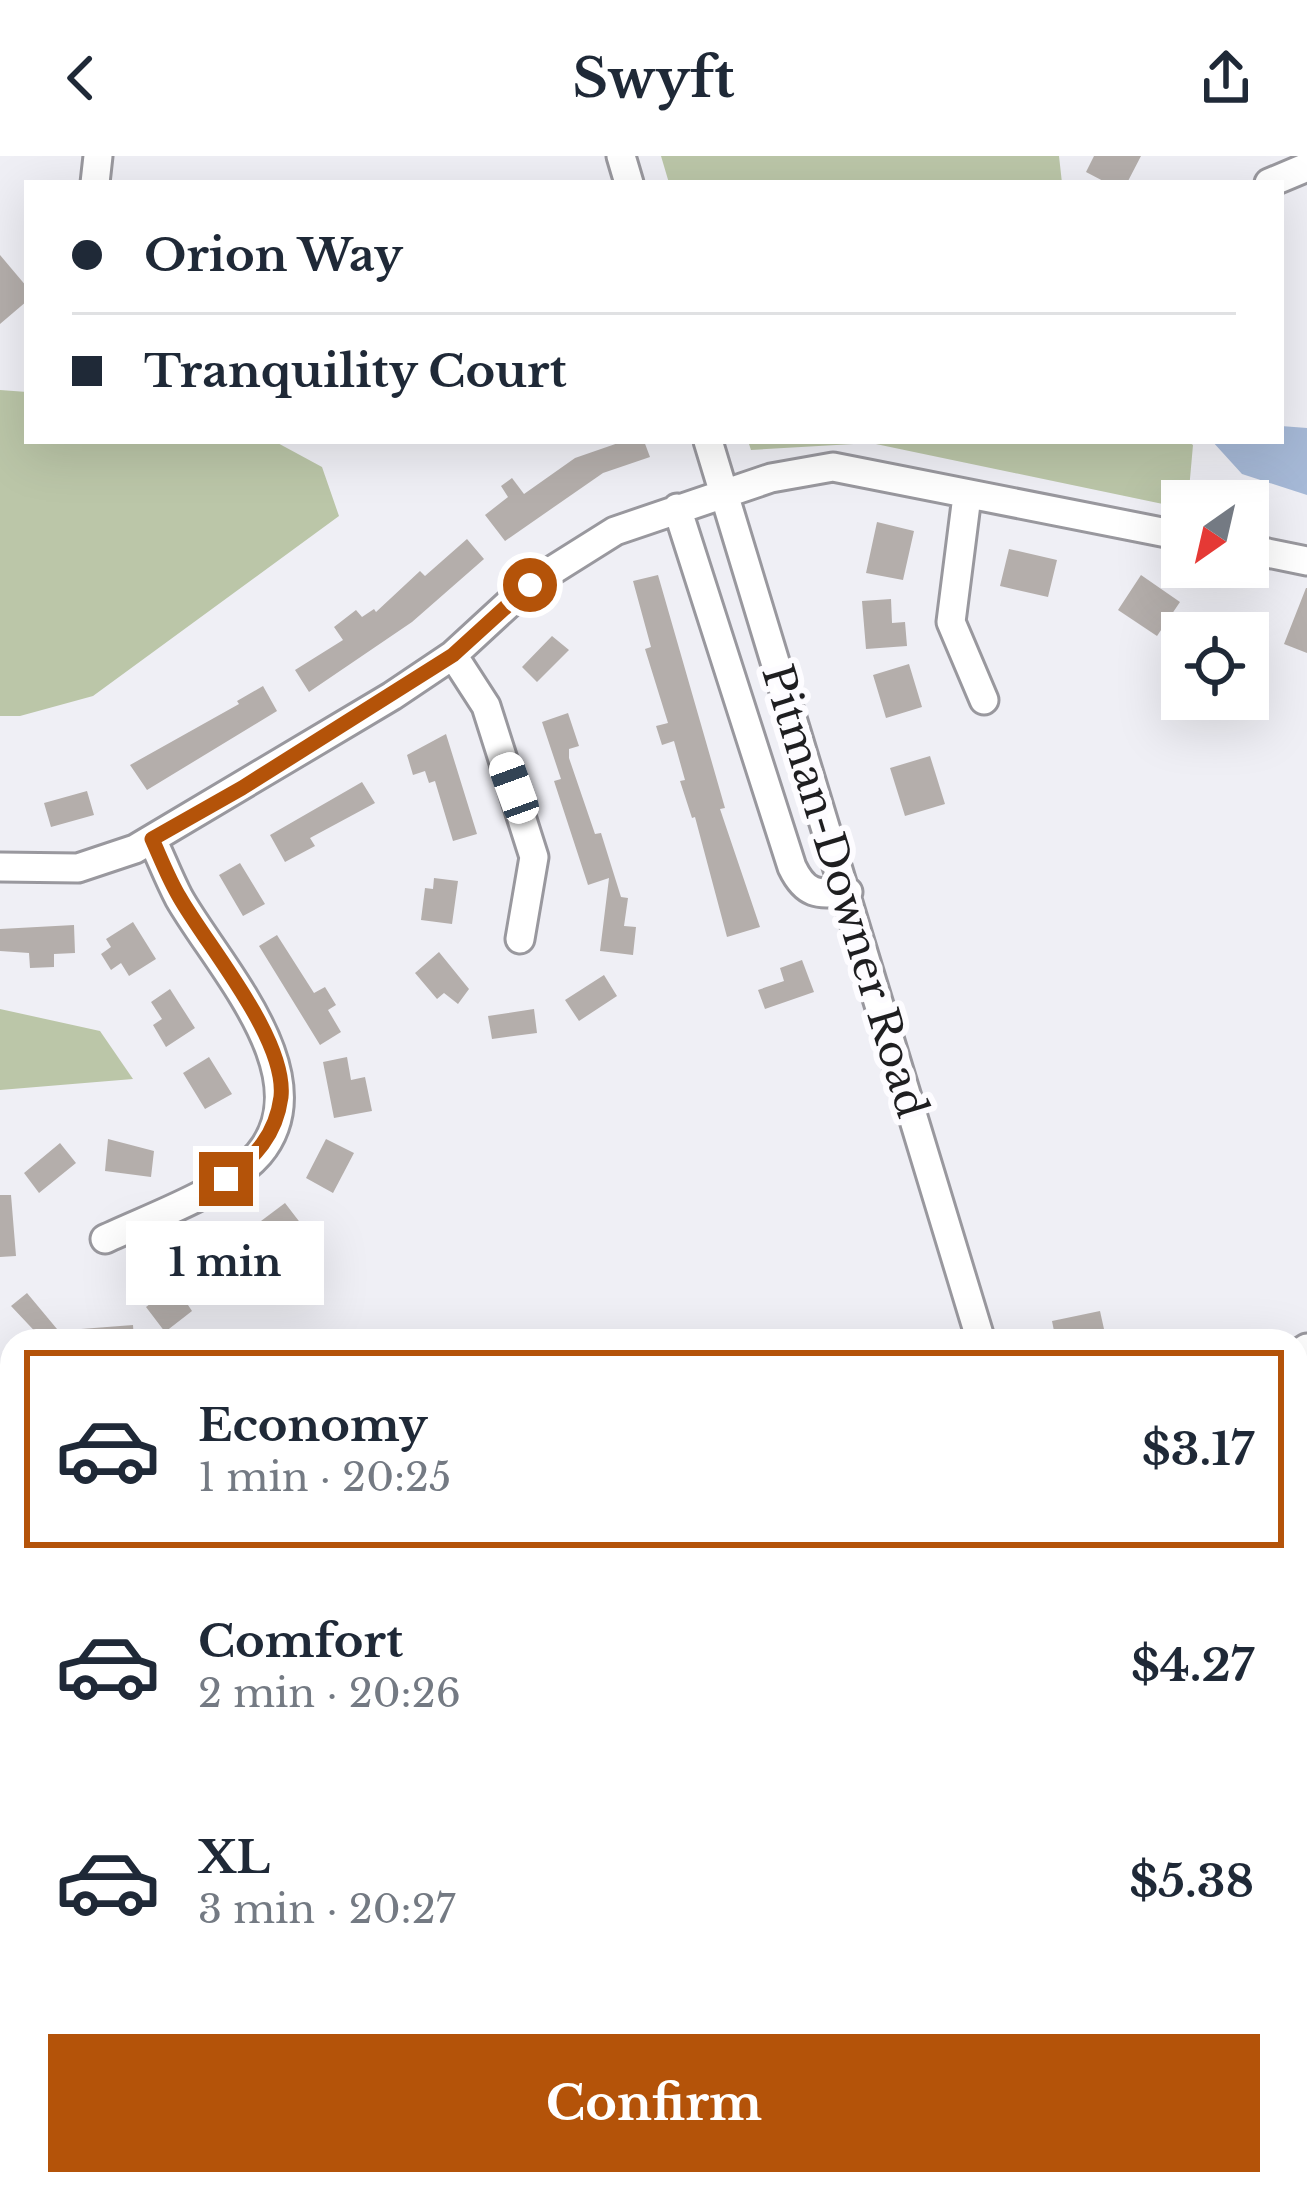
<!DOCTYPE html>
<meta charset="utf-8">
<style>
:root{--surface:#fff;--page:#f2f2f3;--text:#1f2937;--muted:#747a83;--line:#e0e1e3;--accent:#b45309}
body{margin:0;font-family:"Libre Baskerville",serif;background:var(--page);color:var(--text);height:100vh;display:flex;flex-direction:column;font-size:45px;white-space:nowrap}
*{box-sizing:border-box;margin:0}
p{font-size:39px;color:var(--muted)}
.icon{flex:none;width:66px;height:66px;fill:none;stroke:currentColor;stroke-width:2;stroke-linecap:round;stroke-linejoin:round}
.map{position:relative;flex:1;overflow:hidden}
.side{position:absolute;left:0px;top:1173px;width:1308px;height:867px;display:flex;flex-direction:column;background:var(--surface);border-radius:36px 36px 0 0;box-shadow:0 12px 48px #0002}
.side>*{flex:none}
.top-card{position:absolute;left:24px;top:24px;width:1260px;height:264px;border-radius:0px;box-shadow:0 12px 48px #0002;display:grid;align-content:center;height:264px;padding:0 48px;background:var(--surface)}
.needle{width:78px;rotate:214deg}
.tools{position:absolute;left:1161px;top:324px;display:grid;gap:24px}
.tools a{display:grid;place-items:center;width:108px;height:108px;border-radius:0px;background:var(--surface);box-shadow:0 12px 48px #0002;font-size:60px}
.end{position:absolute;width:54px;height:54px;margin:-27px;border:15px solid #b45309;background:#fff;box-shadow:0 0 0 6px #fff}
.from{border-radius:50%}
.bubble{position:absolute;height:84px;border-radius:0px;background:var(--surface);box-shadow:0 12px 48px #0002;font-size:39px;font-weight:700;line-height:84px;text-align:center}
.car{position:absolute;width:36px;height:72px;margin:-36px -18px;border-radius:15px;box-shadow:0 0 9px 3px #0007;background:linear-gradient(#fff 24%,#345 0 40%,#fff 0 76%,#345 0 86%,#fff 0)}
.top-card b{display:flex;align-items:center;gap:42px;height:114px;font-size:45px}
.top-card b+b{border-top:3px solid var(--line)}
.top-card i{width:30px;height:30px;background:var(--text)}
ul{padding:21px 0 0;list-style:none}
li{display:flex;align-items:center;gap:36px;height:198px;margin:0 24px 18px;padding:0 24px;border:6px solid transparent;border-radius:0px}
li div{flex:1}
li b{display:block;font-size:45px}
li em{font-style:normal;font-weight:700}
li.current{border-color:var(--accent)}
li>.icon{width:108px;height:108px;stroke-width:1.5}
.cta{display:flex;gap:24px;margin-top:auto;padding:24px 48px}
.cta a{flex:1;height:138px;border-radius:0px;background:var(--accent);color:#fff;font-size:48px;font-weight:700;line-height:138px;text-align:center}
header{display:flex;justify-content:space-between;align-items:center;height:156px;padding:0 48px;background:var(--surface);font-size:54px;font-weight:700}
.map>svg:first-child{display:block}
.green{fill:#bbc6a8}
.water{fill:#a6b9d7}
.lines{fill:none;stroke-linecap:round;stroke-linejoin:round}
.stream{stroke:#a6b9d7;stroke-width:6}
.building{fill:#b4aeab}
.minor-casing{stroke:#99989e;stroke-width:33}
.minor{stroke:#fff;stroke-width:27}
.route{stroke:#b45309;stroke-width:15}
.labels{text-anchor:middle;dominant-baseline:central;stroke-width:12;stroke-linejoin:round;paint-order:stroke}
.street-label{font-size:42px;fill:#1e1e20;stroke:#fdfcff}
</style>
<header><svg class="icon" aria-label="back" viewBox="0 0 24 24"><path d="M15 5l-7 7 7 7"/></svg>Swyft<svg class="icon" aria-label="share" viewBox="0 0 24 24"><path d="M12 15V3M7 8l5-5 5 5M5 13v7h14v-7"/></svg></header>
<div class="map">
<svg width="1307" height="2038" viewBox="0 0 1307 2038">
<rect width="100%" height="100%" fill="#efeff5"/>
<!-- green -->
<path class="green" d="M 661,0 L 1059,0 L 1062,27 L 669,27 Z
M 0,234 L 27,236 L 27,285 L 274,285 L 322,311 L 339,360 L 93,540 L 20,560 L 0,560 Z
M 748,285 L 1187,285 L 1193,289 L 1188,345 L 1182,345 L 1182,352 L 871,287 L 751,294 Z
M 0,853 L 100,875 L 133,923 L 0,934 Z
M 0,1220 L 12,1224 L 12,1924 L 0,1931 Z
M 1307,1242 L 1307,1595 L 1302,1594 L 1296,1527 L 1296,1249 Z
M 12,2020 L 12,2028 L 916,2028 L 914,2038 L 0,2038 L 0,2027 Z"/>
<!-- water -->
<path class="water" d="M 1281,270 L 1307,272 L 1307,339 L 1242,318 L 1212,285 L 1281,285 Z"/>
<g class="lines">
<!-- stream -->
<path class="stream" d="M 0,2010 L 12,2018
M 29,2028 L 46,2038"/>
</g>
<!-- building -->
<path class="building" d="M 1094,0 L 1141,0 L 1127,27 L 1107,27 L 1086,16 Z
M 0,99 L 27,131 L 27,145 L 0,168 Z
M 624,285 L 644,285 L 650,301 L 603,317 L 505,385 L 485,359 L 508,341 L 501,330 L 512,322 L 524,338 L 575,302 Z
M 877,366 L 914,375 L 903,424 L 866,417 Z
M 467,383 L 484,403 L 412,466 L 309,536 L 295,514 L 343,484 L 334,471 L 356,454 L 362,461 L 374,453 L 376,456 L 420,415 L 425,420 Z
M 1009,393 L 1057,404 L 1048,441 L 1000,430 Z
M 658,419 L 725,652 L 720,653 L 760,771 L 727,781 L 695,661 L 692,662 L 680,625 L 685,624 L 674,585 L 662,589 L 656,570 L 668,567 L 645,493 L 651,491 L 633,425 Z
M 1141,419 L 1180,446 L 1157,480 L 1118,454 Z
M 1306,432 L 1307,432 L 1307,497 L 1284,488 Z
M 891,443 L 892,467 L 905,466 L 907,490 L 866,493 L 862,445 Z
M 552,480 L 569,494 L 537,526 L 522,511 Z
M 909,508 L 922,551 L 886,562 L 873,519 Z
M 263,530 L 277,555 L 147,634 L 130,609 L 239,548 L 237,545 Z
M 568,557 L 579,590 L 569,593 L 569,602 L 595,678 L 601,677 L 621,741 L 628,742 L 624,770 L 636,771 L 633,799 L 600,795 L 609,722 L 588,729 L 554,625 L 561,623 L 542,566 Z
M 446,578 L 477,678 L 453,685 L 435,625 L 429,627 L 425,615 L 413,619 L 407,599 Z
M 930,600 L 945,648 L 905,660 L 890,612 Z
M 362,626 L 375,647 L 310,682 L 315,690 L 285,706 L 270,679 Z
M 87,635 L 94,659 L 51,671 L 44,647 Z
M 240,707 L 265,748 L 243,760 L 219,719 Z
M 434,722 L 458,725 L 452,768 L 421,764 L 425,732 L 433,733 Z
M 133,766 L 156,803 L 129,820 L 121,807 L 111,814 L 101,798 L 111,791 L 106,783 Z
M 74,769 L 75,797 L 54,798 L 54,811 L 30,812 L 29,797 L 0,795 L 0,773 Z
M 277,779 L 314,837 L 325,831 L 336,849 L 328,854 L 341,876 L 320,889 L 259,790 Z
M 439,796 L 469,833 L 458,848 L 444,837 L 437,843 L 415,817 Z
M 802,804 L 814,836 L 765,853 L 758,834 L 784,825 L 780,812 Z
M 604,819 L 617,840 L 579,865 L 565,844 Z
M 170,833 L 195,872 L 166,891 L 153,869 L 162,863 L 151,846 Z
M 534,853 L 537,877 L 492,883 L 488,860 Z
M 209,901 L 232,938 L 205,953 L 183,917 Z
M 347,901 L 351,924 L 365,921 L 372,955 L 334,962 L 323,906 Z
M 108,983 L 154,995 L 151,1021 L 105,1015 Z
M 326,983 L 354,997 L 333,1037 L 306,1022 Z
M 60,987 L 76,1007 L 39,1037 L 24,1017 Z
M 0,1039 L 11,1039 L 16,1100 L 0,1101 Z
M 285,1047 L 305,1073 L 278,1093 L 272,1086 L 245,1106 L 253,1116 L 233,1131 L 226,1121 L 188,1149 L 192,1155 L 165,1176 L 146,1151 Z
M 27,1137 L 57,1173 L 44,1185 L 11,1150 Z
M 1100,1155 L 1106,1182 L 1056,1185 L 1052,1165 Z
M 133,1169 L 134,1185 L 68,1185 L 68,1174 Z"/>
<g class="lines">
<!-- minor casing -->
<g class="minor-casing">
<path id="minor" d="M 621,0 L 629,27
M 95,27 L 98,0
M 1269,27 L 1307,11
M 708,285 L 981,1185
M 967,340 L 951,466 L 984,544
M 677,352 L 792,711 C 806,740 818,738 848,736
M 1248,393 L 1307,405
M 453,499 L 486,550 L 534,701 L 520,783
M 0,711 L 78,712 L 135,693 L 392,540 L 453,499 L 529,429 L 615,375 L 771,322 L 833,311 L 1182,380
M 105,1083 C 149,1062 227,1035 259,998 C 324,920 217,809 179,742 C 169,723 161,702 152,683
M 1296,1199 L 1307,1192
M 0,1977 L 12,1970
M 1259,2028 L 1262,2038"/>
</g>
<!-- minor -->
<use href="#minor" class="minor"/>
</g>
<g class="lines">
<!-- route -->
<path class="route" d="M 226,1023 C 255,1001 276,979 281,941 C 287,883 208,791 180,742 C 169,724 161,703 152,683 L 242,632 L 453,499 L 530,429"/>
</g>
<g class="labels">
<!-- street labels -->
<g class="street-label">
<text transform="translate(845 735) rotate(73)">Pitman-Downer Road</text>
</g>
</g>
</svg>
<div class="tools">
<a><svg class="needle" viewBox="-14 -14 28 28"><path d="M0-13l5 13h-10z" fill="#e53935"/><path d="M0 13l5-13h-10z" fill="#747a83"/></svg></a>
<a><svg class="icon" aria-label="locate" viewBox="0 0 24 24"><circle cx="12" cy="12" r="6"/><path d="M12 2v4M12 18v4M2 12h4M18 12h4"/></svg></a>
</div>
<i class="end from" style="left:530px;top:429px"></i>
<i class="end" style="left:226px;top:1023px"></i>
<div class="bubble" style="left:126px;top:1065px;width:198px">1 min</div>
<i class="car" style="left:514px;top:632px;rotate:340deg"></i>
<div class="top-card">
<b><i class="from"></i>Orion Way</b>
<b><i></i>Tranquility Court</b>
</div>
<section class="side">
<ul>
<li class="current"><svg class="icon" aria-label="car" viewBox="0 0 24 24"><path d="M5 17H2v-5l4-1 3-4h7l3 4 3 1v5h-3M9 17h6M6 11h13"/><circle cx="7" cy="17" r="2"/><circle cx="17" cy="17" r="2"/></svg><div><b>Economy</b><p>1 min · 20:25</p></div><em>$3.17</em></li>
<li><svg class="icon" aria-label="car" viewBox="0 0 24 24"><path d="M5 17H2v-5l4-1 3-4h7l3 4 3 1v5h-3M9 17h6M6 11h13"/><circle cx="7" cy="17" r="2"/><circle cx="17" cy="17" r="2"/></svg><div><b>Comfort</b><p>2 min · 20:26</p></div><em>$4.27</em></li>
<li><svg class="icon" aria-label="car" viewBox="0 0 24 24"><path d="M5 17H2v-5l4-1 3-4h7l3 4 3 1v5h-3M9 17h6M6 11h13"/><circle cx="7" cy="17" r="2"/><circle cx="17" cy="17" r="2"/></svg><div><b>XL</b><p>3 min · 20:27</p></div><em>$5.38</em></li>
</ul>
<div class="cta"><a>Confirm</a></div>
</section>
</div>
